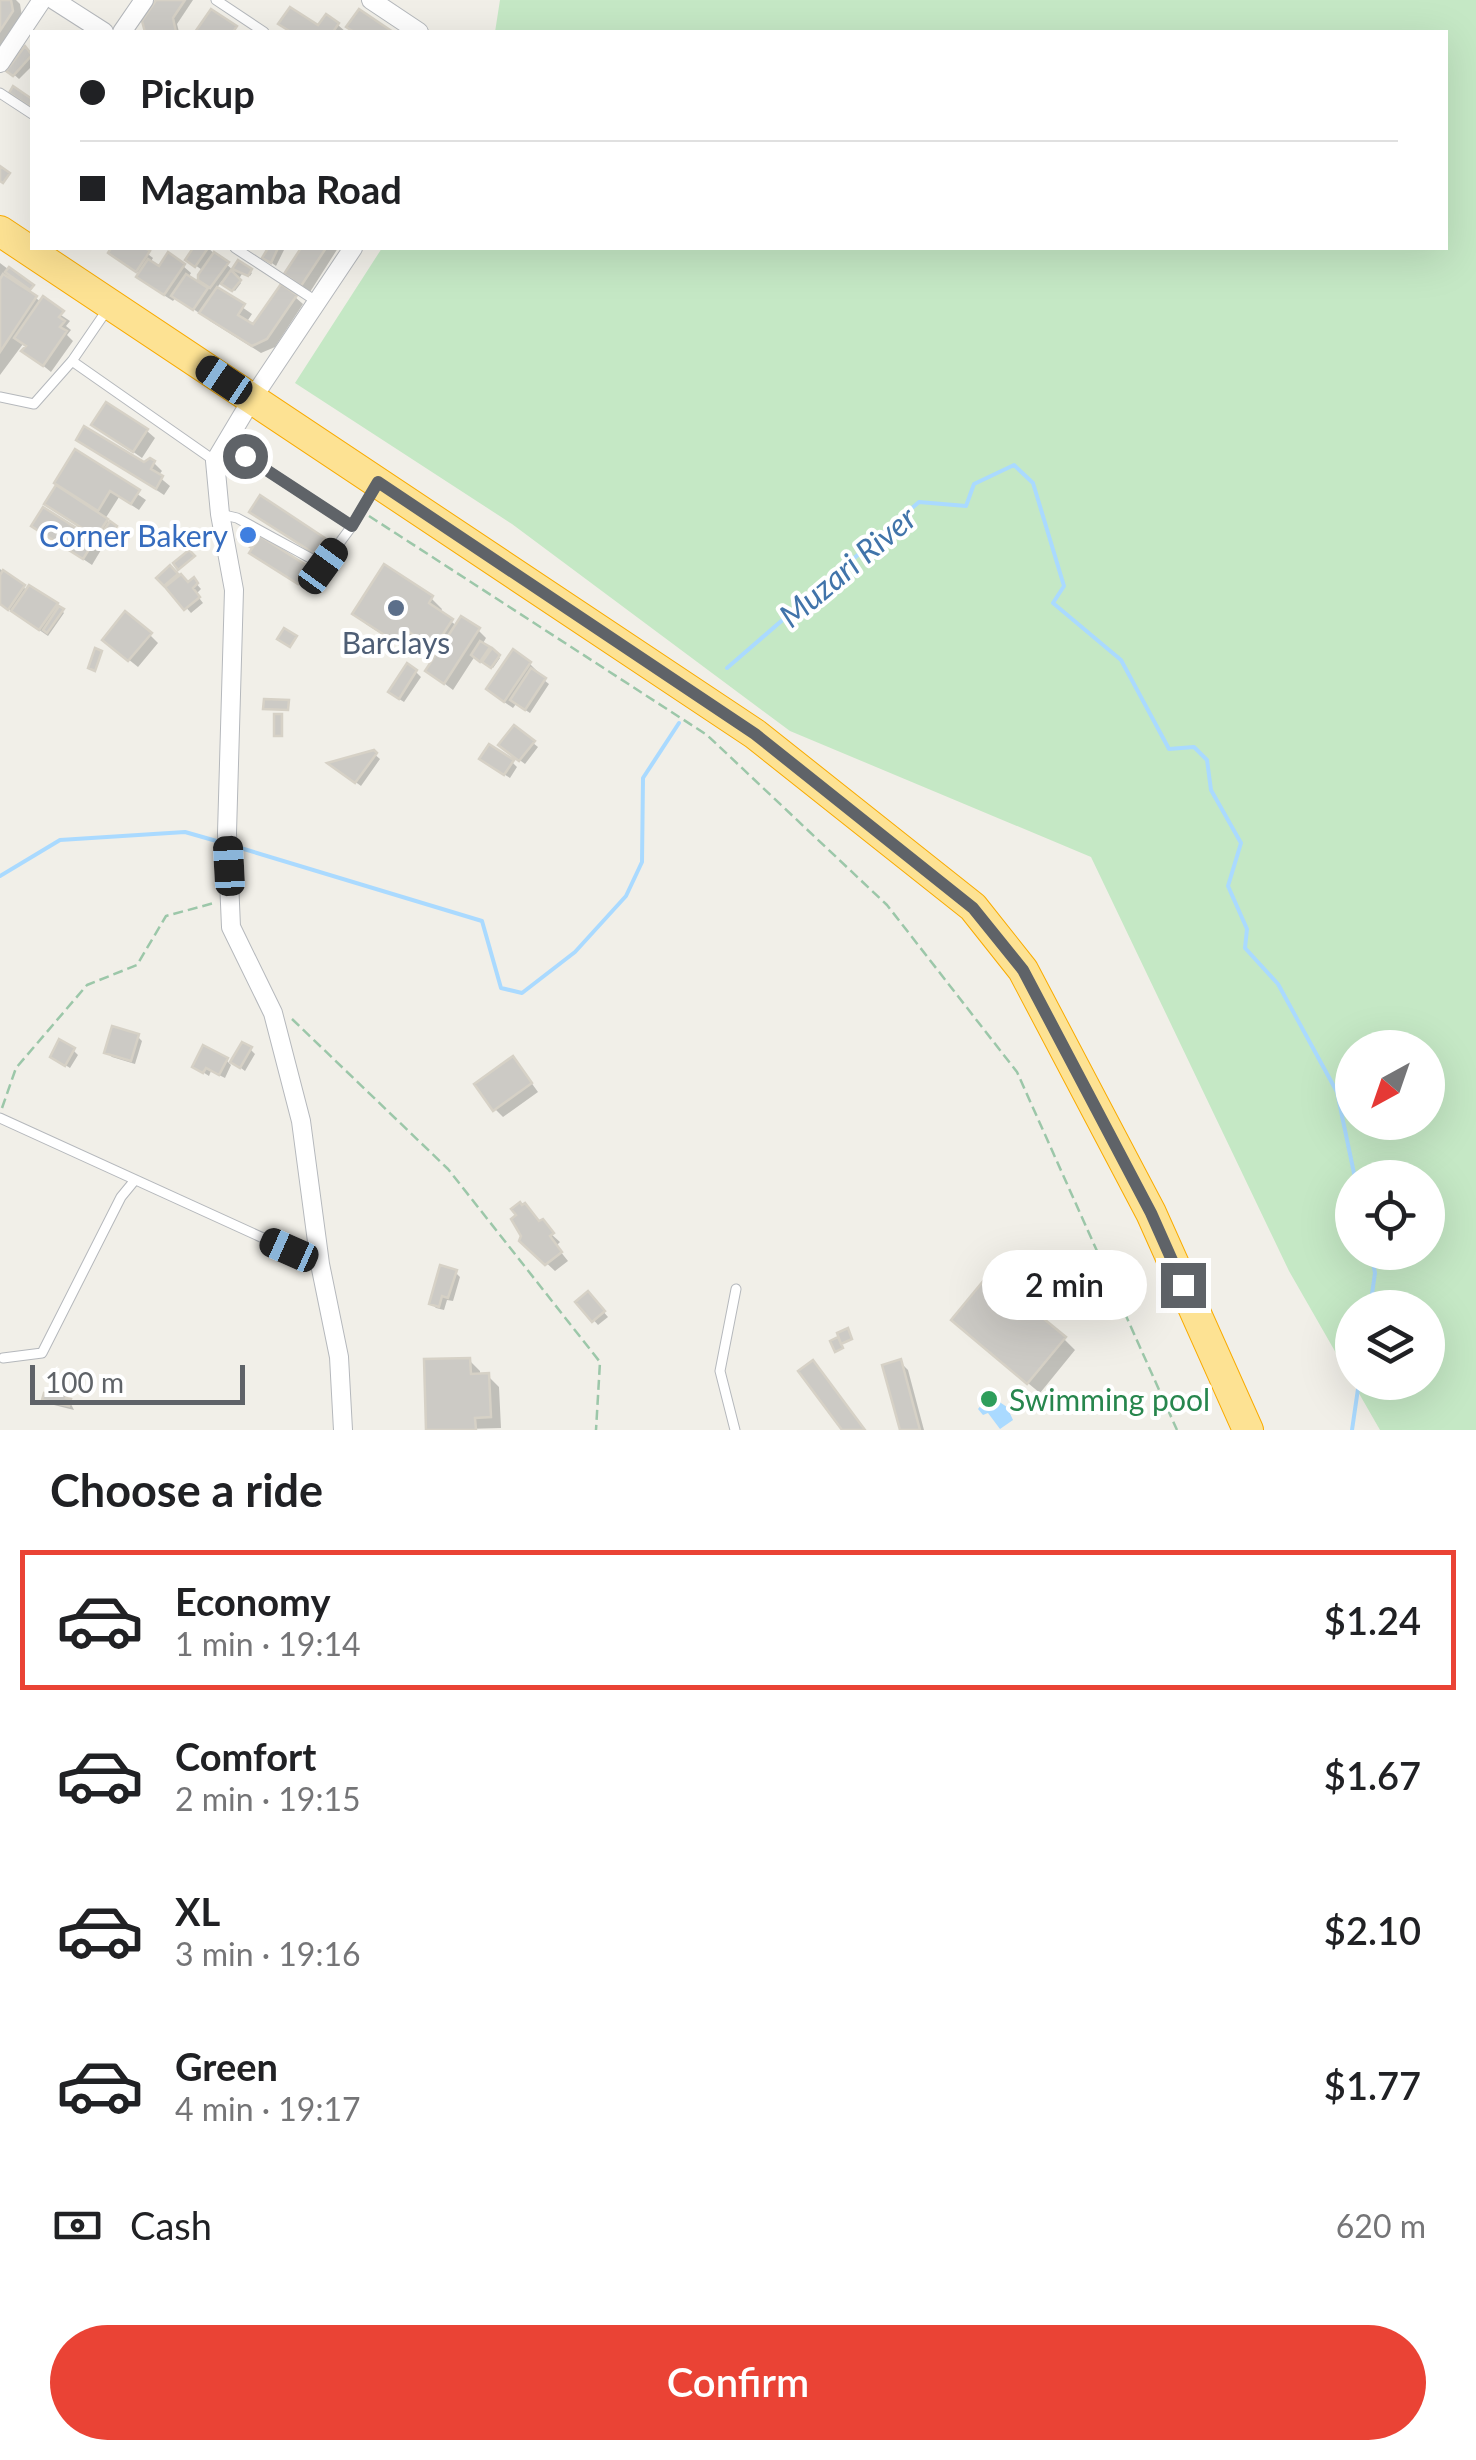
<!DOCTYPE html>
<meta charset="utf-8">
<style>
:root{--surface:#fff;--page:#f2f2f2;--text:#202124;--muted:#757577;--line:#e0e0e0;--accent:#ea4335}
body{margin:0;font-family:Lato,sans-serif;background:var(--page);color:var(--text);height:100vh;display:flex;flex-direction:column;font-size:38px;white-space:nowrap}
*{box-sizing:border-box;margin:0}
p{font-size:32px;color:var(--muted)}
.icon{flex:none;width:55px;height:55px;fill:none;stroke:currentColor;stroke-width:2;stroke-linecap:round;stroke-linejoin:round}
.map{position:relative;height:1430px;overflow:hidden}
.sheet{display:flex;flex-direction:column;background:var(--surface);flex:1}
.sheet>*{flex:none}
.hud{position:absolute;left:30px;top:30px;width:1418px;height:220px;border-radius:0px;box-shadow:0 10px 40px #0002;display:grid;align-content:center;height:220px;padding:0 50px;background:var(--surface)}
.needle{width:65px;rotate:220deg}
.fabs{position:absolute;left:1335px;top:1030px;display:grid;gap:20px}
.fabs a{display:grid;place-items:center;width:110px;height:110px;border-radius:50%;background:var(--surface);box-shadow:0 10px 40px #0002;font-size:50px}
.scale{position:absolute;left:30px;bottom:25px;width:215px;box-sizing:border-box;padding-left:10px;border:5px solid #5f6368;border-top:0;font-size:28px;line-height:35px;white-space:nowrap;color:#5f6368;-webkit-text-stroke:8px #fff;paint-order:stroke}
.end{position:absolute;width:45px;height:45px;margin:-22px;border:12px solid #5f6368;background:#fff;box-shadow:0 0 0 5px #fff}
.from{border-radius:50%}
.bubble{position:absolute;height:70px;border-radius:35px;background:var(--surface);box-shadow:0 10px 40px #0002;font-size:32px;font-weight:600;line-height:70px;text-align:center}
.car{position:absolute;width:30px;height:60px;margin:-30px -15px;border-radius:12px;box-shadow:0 0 8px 2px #0007;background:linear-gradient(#222 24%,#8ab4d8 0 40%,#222 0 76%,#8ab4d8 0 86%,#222 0)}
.hud b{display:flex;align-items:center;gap:35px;height:95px;font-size:38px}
.hud b+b{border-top:2px solid var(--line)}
.hud i{width:25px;height:25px;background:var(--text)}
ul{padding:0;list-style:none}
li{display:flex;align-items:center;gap:30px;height:140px;margin:0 20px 15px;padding:0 30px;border:5px solid transparent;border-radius:0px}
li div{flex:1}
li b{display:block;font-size:38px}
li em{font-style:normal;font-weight:600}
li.on{border-color:var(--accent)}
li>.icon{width:90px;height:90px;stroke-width:1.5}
h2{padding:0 50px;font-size:45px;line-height:120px}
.pay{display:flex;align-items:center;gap:25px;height:110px;padding:0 50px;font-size:38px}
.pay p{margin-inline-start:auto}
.button{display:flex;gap:20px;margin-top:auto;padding:20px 50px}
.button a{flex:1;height:115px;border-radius:60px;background:var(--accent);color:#fff;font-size:40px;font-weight:600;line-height:115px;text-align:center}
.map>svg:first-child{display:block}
.green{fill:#c5e8c5;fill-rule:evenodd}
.water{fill:#aadaff}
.shadow{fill:#0003}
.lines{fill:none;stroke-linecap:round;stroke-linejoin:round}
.stream{stroke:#aadaff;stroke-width:4}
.building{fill:#cccac5;stroke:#d6d1c6;stroke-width:2.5}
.lane-casing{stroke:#b5b8bc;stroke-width:11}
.street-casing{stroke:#b5b8bc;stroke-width:20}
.highway-casing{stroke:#f9ab00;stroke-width:32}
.path{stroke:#9cc7a9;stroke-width:2.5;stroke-dasharray:10 5;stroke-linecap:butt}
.lane{stroke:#fff;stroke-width:9}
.street{stroke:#fff;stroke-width:18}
.highway{stroke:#fde293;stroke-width:30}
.route{stroke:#5f6368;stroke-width:12}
.shop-dot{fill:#3f7fe0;stroke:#fff;stroke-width:4}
.service-dot{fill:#5c6f8a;stroke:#fff;stroke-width:4}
.leisure-dot{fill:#2e9e5b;stroke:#fff;stroke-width:4}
.labels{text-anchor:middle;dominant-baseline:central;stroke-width:8;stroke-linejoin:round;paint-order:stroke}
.shop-label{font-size:30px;fill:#366cbe;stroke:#fff;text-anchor:end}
.service-label{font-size:30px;fill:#4e5e75;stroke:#fff}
.leisure-label{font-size:30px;fill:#27864d;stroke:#fff;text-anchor:start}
.water-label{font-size:32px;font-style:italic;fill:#4174aa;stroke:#fff}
</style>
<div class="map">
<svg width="1476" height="1430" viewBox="0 0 1476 1430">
<rect width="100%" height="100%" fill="#f1efe8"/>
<!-- green -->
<path class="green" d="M 500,0 L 1476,0 L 1476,1430 L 1380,1430 L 1353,1383 L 1428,1382 L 1428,1308 L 1352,1308 L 1352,1381 L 1289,1271 L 1091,857 L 790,731 L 512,524 L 295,383 L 382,248 L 1445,248 L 1445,32 L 495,32 ZM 1352,1048 L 1428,1048 L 1428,1122 L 1352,1122 ZM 1352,1178 L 1428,1178 L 1428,1252 L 1352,1252 Z"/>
<!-- water -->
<path class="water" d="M 989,1395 L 1007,1407 L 1013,1420 L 1000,1429 L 988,1413 L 983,1415 L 978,1409 Z"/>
<!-- shadow -->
<path class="shadow" d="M 0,0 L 16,0 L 20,4 L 23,23 L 0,59 Z
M 159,0 L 193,0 L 177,24 L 179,32 L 148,32 L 145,21 Z
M 282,24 L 319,29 L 338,25 L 346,32 L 291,32 Z
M 25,50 L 32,55 L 32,66 L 19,79 L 10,71 Z
M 115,248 L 140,248 L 153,258 L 150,263 L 159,269 L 183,266 L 191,273 L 188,278 L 198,285 L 205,272 L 188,260 L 196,248 L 208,248 L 234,271 L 239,264 L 252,273 L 250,276 L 242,274 L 238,280 L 241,283 L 235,291 L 222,281 L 216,289 L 252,314 L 246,323 L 254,328 L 295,297 L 303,304 L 275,347 L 261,353 L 210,321 L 200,311 L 199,313 L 176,297 L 173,301 L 148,285 L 141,275 L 111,252 Z
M 271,248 L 285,248 L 276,266 L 265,258 Z
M 304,248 L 338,248 L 310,292 L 287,274 Z
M 0,263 L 33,288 L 11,274 L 7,279 L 70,321 L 66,326 L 71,330 L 67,335 L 73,341 L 51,372 L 25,351 L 28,347 L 23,344 L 0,375 Z
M 95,425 L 147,431 L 155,438 L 142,458 Z
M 79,439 L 144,465 L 154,463 L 162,471 L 158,476 L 170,486 L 164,495 Z
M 76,452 L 146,500 L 139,510 L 119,497 L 105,519 L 117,529 L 107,546 L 47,503 Z
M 252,511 L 324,540 L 332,548 L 324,560 Z
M 34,526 L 93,542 L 101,550 L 92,565 Z
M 245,532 L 307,569 L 315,577 L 307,590 L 260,560 L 252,552 L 255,548 L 241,538 Z
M 170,568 L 188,585 L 194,581 L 201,589 L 196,594 L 203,603 L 191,613 L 160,578 Z
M 0,569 L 28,591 L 56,605 L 64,613 L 48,636 L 0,603 Z
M 431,598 L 442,609 L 440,613 L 457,626 L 478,630 L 486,638 L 482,645 L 500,658 L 493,668 L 475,656 L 453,690 L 428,671 L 440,653 L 420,641 L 412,654 L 366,624 L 355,613 Z
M 150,635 L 158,643 L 138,667 L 113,647 Z
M 530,664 L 538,672 L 536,674 L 549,684 L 530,713 L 516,704 L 513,708 L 497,697 Z
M 416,672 L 421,677 L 404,702 L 396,697 Z
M 533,743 L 538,747 L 525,764 L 506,750 Z
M 373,753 L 380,759 L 361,786 L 335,767 Z
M 512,762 L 517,767 L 510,778 L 487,763 Z
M 137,1036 L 142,1041 L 135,1064 L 112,1057 L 107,1052 Z
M 250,1049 L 255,1054 L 245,1071 L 233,1062 Z
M 73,1050 L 78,1055 L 70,1068 L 53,1057 Z
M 226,1060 L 231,1065 L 225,1078 L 211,1071 L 209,1076 L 195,1067 Z
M 520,1067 L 538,1092 L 503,1117 L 495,1109 Z
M 540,1224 L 560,1242 L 556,1246 L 568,1261 L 555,1271 L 540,1257 Z
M 455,1272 L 460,1277 L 453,1301 L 447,1300 L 444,1310 L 436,1308 L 431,1303 Z
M 588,1294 L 608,1317 L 598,1325 L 578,1302 Z
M 965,1331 L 1064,1339 L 1075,1350 L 1040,1393 Z
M 469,1360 L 480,1371 L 480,1376 L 488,1376 L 499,1387 L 501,1428 L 429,1430 Z
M 900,1362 L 908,1370 L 924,1430 L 902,1430 Z
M 66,1394 L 74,1410 L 50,1404 L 45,1399 Z"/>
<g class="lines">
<!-- stream -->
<path class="stream" d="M 727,668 L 919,502 L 966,506 L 974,484 L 1014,465 L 1033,483 L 1064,586 L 1053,603 L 1121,660 L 1169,749 L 1194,747 L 1207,760 L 1211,790 L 1241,843 L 1228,886 L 1247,929 L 1245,948 L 1278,984 L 1337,1092 L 1355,1178
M 234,846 L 482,921 L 501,988 L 522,993 L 575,952 L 626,896 L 642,862 L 643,778 L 679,723
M 0,876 L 60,840 L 185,832 L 220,842
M 1370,1308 L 1375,1273 L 1371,1252
M 1352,1430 L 1359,1382"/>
</g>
<!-- building -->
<path class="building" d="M 0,0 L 11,0 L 13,11 L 0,31 Z
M 156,0 L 185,0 L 173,18 L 176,32 L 145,32 L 142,21 Z
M 290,7 L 318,25 L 326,14 L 339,23 L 333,32 L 291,32 L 278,24 Z
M 211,9 L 237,26 L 233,32 L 195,32 Z
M 359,9 L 393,32 L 354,32 L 346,27 Z
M 25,46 L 32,55 L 13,76 L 6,71 Z
M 13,86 L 32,99 L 30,107 L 9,93 Z
M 0,166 L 10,173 L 3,183 L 0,181 Z
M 111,248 L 145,248 L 150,251 L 136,272 L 108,253 Z
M 193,248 L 208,248 L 195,267 L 185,260 Z
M 268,248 L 278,248 L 271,263 L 262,258 Z
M 301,248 L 326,248 L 301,286 L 284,274 Z
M 168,252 L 185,264 L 164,295 L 136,277 L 148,259 L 159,266 Z
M 214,252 L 229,262 L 210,288 L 198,280 L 198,275 Z
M 238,260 L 252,269 L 248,276 L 232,269 Z
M 9,267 L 34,285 L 30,290 L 5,272 Z
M 231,270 L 241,280 L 232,291 L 221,284 Z
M 3,274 L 37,296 L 0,352 L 0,279 Z
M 186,274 L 208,288 L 193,310 L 171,296 Z
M 281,284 L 297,295 L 267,339 L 252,346 L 199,313 L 217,287 L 245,304 L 238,315 L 253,324 Z
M 43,296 L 64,311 L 59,317 L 65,321 L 60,327 L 67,331 L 43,366 L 21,351 L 26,346 L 14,338 Z
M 106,402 L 148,429 L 133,452 L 91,425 Z
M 84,426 L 144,462 L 150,458 L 155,461 L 151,469 L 163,476 L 156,489 L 76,440 Z
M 75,449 L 140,490 L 131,504 L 110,491 L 98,511 L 54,483 Z
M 56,485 L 108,519 L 96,537 L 44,504 Z
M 260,495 L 325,538 L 315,554 L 249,512 Z
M 43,507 L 95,540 L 83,559 L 31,526 Z
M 110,521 L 117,526 L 104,546 L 97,541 Z
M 245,528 L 256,536 L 250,547 L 238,539 Z
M 260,536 L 309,567 L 298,584 L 249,553 Z
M 189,550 L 195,556 L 178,570 L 173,563 Z
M 384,564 L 433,596 L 429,603 L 453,619 L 434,648 L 409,632 L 400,645 L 352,614 Z
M 170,565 L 178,574 L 164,586 L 156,578 Z
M 3,570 L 25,585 L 8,610 L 0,604 L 0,575 Z
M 181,574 L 188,582 L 194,577 L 198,583 L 193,588 L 200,597 L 184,610 L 165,587 Z
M 29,585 L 58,603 L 39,630 L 11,611 Z
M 59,606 L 64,609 L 47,633 L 43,630 Z
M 125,611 L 152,633 L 128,661 L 102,640 Z
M 461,616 L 480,628 L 444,684 L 425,671 Z
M 284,628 L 297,636 L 290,647 L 277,639 Z
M 480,641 L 490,647 L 480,662 L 471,655 Z
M 95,648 L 102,651 L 95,671 L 88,668 Z
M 492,648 L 500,655 L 491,668 L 482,662 Z
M 513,649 L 531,662 L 504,702 L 486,689 Z
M 407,663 L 417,670 L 399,699 L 388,692 Z
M 531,668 L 546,678 L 525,710 L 510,700 Z
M 264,699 L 289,700 L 288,710 L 263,709 Z
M 274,714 L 282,714 L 282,736 L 274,736 Z
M 514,725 L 535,741 L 519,761 L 498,745 Z
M 489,744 L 514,760 L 504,775 L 479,759 Z
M 374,750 L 377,753 L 355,783 L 327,763 Z
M 112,1026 L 139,1034 L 131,1061 L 104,1053 Z
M 59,1039 L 75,1048 L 65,1066 L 50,1057 Z
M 242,1042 L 252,1047 L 240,1068 L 230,1062 Z
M 203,1045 L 228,1058 L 219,1075 L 206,1068 L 203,1073 L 192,1067 Z
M 513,1056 L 532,1083 L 493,1111 L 474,1084 Z
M 520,1202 L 522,1205 L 525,1203 L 539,1221 L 543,1219 L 554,1233 L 550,1236 L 562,1252 L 545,1265 L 519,1241 L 521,1236 L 511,1219 L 516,1215 L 511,1209 Z
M 440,1265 L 457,1270 L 448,1298 L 442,1296 L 439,1307 L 429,1304 Z
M 989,1274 L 1066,1337 L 1027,1384 L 951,1320 Z
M 588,1291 L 605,1311 L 592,1322 L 575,1302 Z
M 848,1328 L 852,1339 L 841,1344 L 837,1333 Z
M 838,1337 L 843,1348 L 835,1352 L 830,1341 Z
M 470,1358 L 471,1374 L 489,1373 L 491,1417 L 475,1418 L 476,1430 L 426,1430 L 424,1359 Z
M 901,1359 L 920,1430 L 900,1430 L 882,1365 Z
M 813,1360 L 865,1430 L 842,1430 L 798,1371 Z
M 58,1390 L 67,1392 L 66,1398 L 71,1399 L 69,1406 L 42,1400 L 44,1393 L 56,1396 Z"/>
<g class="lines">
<!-- lane casing -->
<g class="lane-casing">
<path id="lane" d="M 216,0 L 264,32
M 0,93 L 32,114
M 235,248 L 316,301
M 72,361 L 215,461
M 0,397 L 34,404 L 72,361 L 109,307
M 232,436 L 245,456 L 352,526 L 374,489
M 220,514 L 237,518 L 323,565 L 352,526
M 0,1118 L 320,1264
M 3,1358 L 42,1353 L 121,1197 L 135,1180
M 735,1430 L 720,1371 L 736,1289"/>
</g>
<!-- street casing -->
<g class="street-casing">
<path id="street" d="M 54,0 L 104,32
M 371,0 L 419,32
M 122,32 L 144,0
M 0,63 L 42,0
M 343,1430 L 339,1357 L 320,1264 L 301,1121 L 273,1013 L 231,927 L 227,833 L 234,590 L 220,514 L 215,461 L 252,399 L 353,248"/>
</g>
<!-- highway casing -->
<g class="highway-casing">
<path id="highway" d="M 0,231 L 755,734 L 973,907 L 1023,970 L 1151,1213 L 1248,1430"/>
</g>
<!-- path -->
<path class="path" d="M 369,516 L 707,735 L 887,905 L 1017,1072 L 1177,1430
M 292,1019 L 448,1169 L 600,1362 L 596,1430
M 2,1108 L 16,1068 L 87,985 L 137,965 L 166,916 L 214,903"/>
<!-- lane -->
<use href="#lane" class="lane"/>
<!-- street -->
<use href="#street" class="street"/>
<!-- highway -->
<use href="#highway" class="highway"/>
</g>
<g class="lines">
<!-- route -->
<path class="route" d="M 245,456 L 352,526 L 378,482 L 755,734 L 973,908 L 1023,970 L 1151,1213 L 1183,1285"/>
</g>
<!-- markers -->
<circle class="shop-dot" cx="248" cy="535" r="10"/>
<circle class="service-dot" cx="396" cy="608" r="10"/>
<circle class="leisure-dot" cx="989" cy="1399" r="10"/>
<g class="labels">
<!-- shop labels -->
<g class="shop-label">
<text x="228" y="535">Corner Bakery</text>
</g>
<!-- service labels -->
<g class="service-label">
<text x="396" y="642">Barclays</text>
</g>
<!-- leisure labels -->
<g class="leisure-label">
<text x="1009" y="1399">Swimming pool</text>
</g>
<!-- water labels -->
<g class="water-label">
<text transform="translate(847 566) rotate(-40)">Muzari River</text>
</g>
</g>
</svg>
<div class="fabs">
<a><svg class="needle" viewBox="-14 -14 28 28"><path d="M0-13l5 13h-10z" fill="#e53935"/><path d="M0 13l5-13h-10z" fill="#757577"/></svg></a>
<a><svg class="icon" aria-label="locate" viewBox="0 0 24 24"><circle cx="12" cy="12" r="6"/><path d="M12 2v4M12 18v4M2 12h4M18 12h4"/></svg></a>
<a><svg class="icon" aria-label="layers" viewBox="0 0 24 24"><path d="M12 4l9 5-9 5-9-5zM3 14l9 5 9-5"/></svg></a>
</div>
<div class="scale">100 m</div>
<i class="end from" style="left:245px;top:456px"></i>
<i class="end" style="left:1183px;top:1285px"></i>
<div class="bubble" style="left:982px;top:1250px;width:165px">2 min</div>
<i class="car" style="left:224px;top:380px;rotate:304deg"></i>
<i class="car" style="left:323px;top:566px;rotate:36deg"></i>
<i class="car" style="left:229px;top:866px;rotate:357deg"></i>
<i class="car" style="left:289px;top:1250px;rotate:294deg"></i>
<div class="hud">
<b><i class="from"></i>Pickup</b>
<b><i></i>Magamba Road</b>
</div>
</div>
<section class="sheet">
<h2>Choose a ride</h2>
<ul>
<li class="on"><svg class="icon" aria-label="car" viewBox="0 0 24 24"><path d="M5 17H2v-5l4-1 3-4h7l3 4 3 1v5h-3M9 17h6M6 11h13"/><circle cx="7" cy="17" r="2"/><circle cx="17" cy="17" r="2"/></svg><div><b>Economy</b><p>1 min · 19:14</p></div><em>$1.24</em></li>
<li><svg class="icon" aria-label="car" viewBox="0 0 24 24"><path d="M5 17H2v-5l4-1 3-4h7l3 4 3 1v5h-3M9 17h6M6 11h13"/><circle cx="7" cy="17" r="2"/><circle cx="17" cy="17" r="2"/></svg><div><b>Comfort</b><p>2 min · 19:15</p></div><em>$1.67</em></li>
<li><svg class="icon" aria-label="car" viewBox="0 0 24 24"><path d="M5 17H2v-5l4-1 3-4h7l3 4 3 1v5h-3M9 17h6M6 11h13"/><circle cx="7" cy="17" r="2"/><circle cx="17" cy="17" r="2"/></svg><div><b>XL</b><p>3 min · 19:16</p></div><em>$2.10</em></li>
<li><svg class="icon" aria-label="car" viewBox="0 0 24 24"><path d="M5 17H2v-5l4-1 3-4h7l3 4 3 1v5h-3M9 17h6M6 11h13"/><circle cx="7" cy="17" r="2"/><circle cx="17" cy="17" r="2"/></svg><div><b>Green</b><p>4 min · 19:17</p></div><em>$1.77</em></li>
</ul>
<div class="pay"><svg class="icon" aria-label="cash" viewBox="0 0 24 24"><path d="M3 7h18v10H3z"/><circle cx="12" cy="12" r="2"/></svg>Cash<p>620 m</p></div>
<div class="button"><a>Confirm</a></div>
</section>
